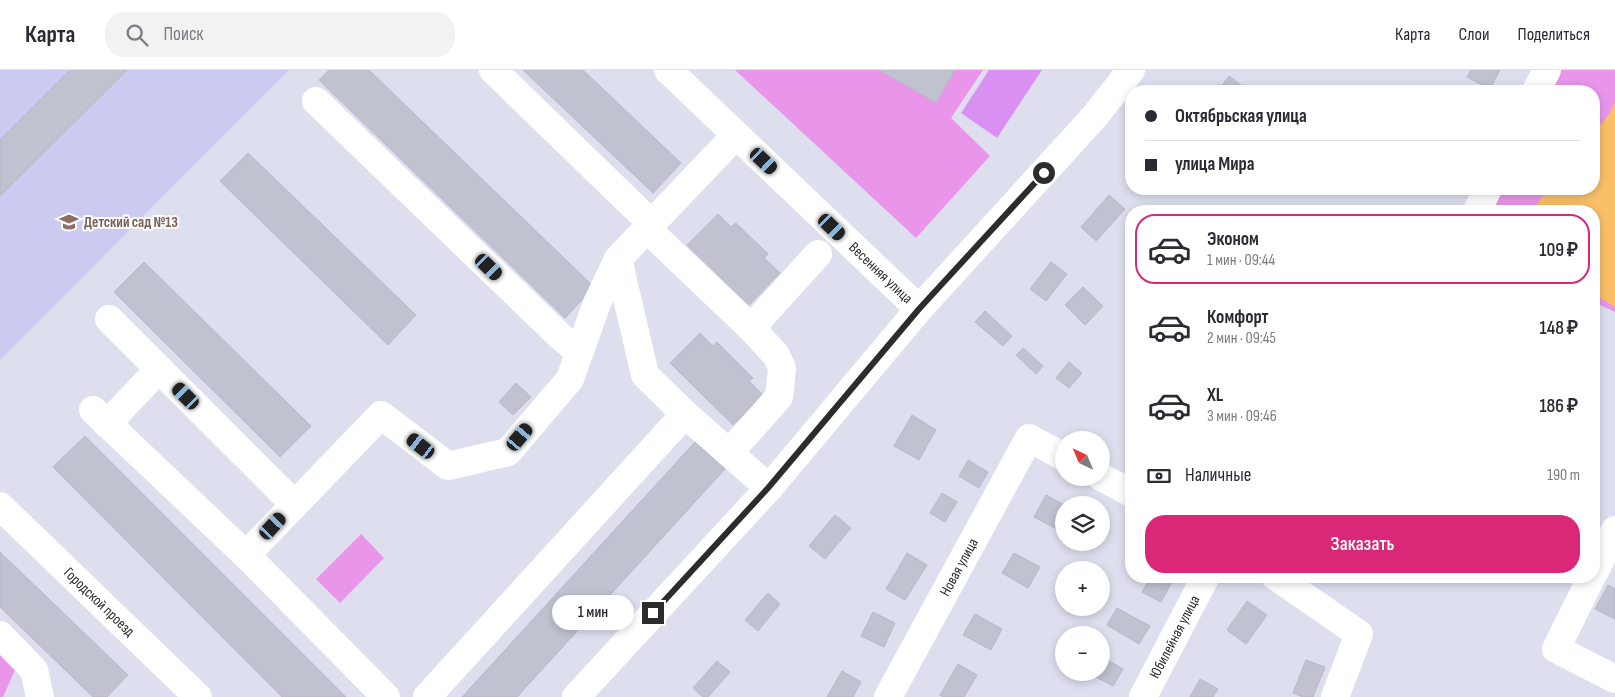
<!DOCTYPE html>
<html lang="ru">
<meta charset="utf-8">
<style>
:root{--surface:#fff;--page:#f2f2f3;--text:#2b2b33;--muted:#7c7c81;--line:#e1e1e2;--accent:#db2777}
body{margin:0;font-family:"Sofia Sans Condensed",sans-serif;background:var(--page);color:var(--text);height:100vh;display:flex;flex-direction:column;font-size:19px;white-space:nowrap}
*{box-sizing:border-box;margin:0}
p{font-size:16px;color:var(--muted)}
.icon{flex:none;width:28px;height:28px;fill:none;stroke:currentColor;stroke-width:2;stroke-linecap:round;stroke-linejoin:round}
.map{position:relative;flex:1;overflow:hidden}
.drawer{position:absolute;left:1125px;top:135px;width:475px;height:378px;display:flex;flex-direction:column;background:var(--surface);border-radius:20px;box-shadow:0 2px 8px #0003}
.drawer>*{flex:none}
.banner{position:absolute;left:1125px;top:15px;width:475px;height:110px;border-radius:20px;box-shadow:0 2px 8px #0003;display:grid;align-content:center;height:110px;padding:0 20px;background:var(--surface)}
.needle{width:32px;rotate:316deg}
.controls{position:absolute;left:1055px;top:361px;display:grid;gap:10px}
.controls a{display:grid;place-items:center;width:55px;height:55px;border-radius:50%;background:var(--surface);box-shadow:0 2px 8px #0003;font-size:25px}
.end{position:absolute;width:22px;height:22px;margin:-11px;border:6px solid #2c2c2c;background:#fff;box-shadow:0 0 0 2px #fff}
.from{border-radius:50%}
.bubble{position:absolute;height:35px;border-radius:18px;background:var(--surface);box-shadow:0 2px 8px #0003;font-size:16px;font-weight:600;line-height:35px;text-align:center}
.car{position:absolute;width:15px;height:30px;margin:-15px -8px;border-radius:6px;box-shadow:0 0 4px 1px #0007;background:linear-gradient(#222 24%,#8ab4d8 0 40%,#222 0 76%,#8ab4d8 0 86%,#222 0)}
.banner b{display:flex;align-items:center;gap:18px;height:48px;font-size:19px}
.banner b+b{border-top:1px solid var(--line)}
.banner i{width:12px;height:12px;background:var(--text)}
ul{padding:9px 0 0;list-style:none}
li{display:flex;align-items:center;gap:15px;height:70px;margin:0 10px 8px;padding:0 10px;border:2px solid transparent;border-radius:20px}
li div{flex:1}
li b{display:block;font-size:19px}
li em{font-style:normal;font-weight:600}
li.current{border-color:var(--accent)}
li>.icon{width:45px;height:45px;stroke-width:1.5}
.pay{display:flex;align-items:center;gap:12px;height:55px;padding:0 20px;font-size:19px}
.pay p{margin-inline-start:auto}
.cta{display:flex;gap:10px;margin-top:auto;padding:10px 20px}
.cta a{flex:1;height:58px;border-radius:20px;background:var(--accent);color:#fff;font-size:20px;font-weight:600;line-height:58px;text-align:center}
header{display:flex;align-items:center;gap:30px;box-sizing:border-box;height:70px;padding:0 25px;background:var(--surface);border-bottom:1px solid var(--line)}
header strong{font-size:24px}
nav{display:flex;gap:28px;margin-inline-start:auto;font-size:18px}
.search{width:350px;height:45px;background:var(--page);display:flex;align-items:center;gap:12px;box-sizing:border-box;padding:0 18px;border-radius:20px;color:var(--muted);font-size:19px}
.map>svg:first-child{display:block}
.education{fill:#cbcbf2}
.green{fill:#e995ea}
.pitch{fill:#da90f2}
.water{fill:#fabf67}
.building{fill:#c1c2d0;stroke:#b6b7cb}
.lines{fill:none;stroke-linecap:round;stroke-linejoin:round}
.minor{stroke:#fff;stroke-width:28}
.route{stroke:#2c2c2c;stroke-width:6}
.labels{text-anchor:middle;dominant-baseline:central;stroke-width:4;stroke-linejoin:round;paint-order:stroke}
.education-label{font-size:15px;font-weight:bold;fill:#785e54;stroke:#fff;text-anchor:start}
.street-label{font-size:15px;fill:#2c2c2c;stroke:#fff}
</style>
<header>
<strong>Карта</strong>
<div class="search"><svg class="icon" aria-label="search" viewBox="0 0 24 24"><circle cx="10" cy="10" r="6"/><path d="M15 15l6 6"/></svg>Поиск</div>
<nav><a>Карта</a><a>Слои</a><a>Поделиться</a></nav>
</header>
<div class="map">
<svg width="1615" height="627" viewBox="0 0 1615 627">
<rect width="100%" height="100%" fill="#dddfef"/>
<!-- education -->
<path class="education" d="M 0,0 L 289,0 L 0,290 Z"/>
<!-- green -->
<path class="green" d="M 735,0 L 983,0 L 951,48 L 990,86 L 916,168 Z
M 1558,0 L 1615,0 L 1615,242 L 1594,232 L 1594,141 L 1488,141 L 1499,119 L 1594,119 L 1594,21 L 1548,21 Z
M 361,464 L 384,488 L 340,533 L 316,509 Z
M 0,582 L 16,598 L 3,627 L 0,627 Z"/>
<!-- pitch -->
<path class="pitch" d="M 989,0 L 1042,0 L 997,68 L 961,43 Z"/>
<!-- water -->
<path class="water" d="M 1615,32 L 1615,237 L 1594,224 L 1594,141 L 1531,141 L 1549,119 L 1594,119 L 1594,63 L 1610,43 Z"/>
<!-- building -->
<path class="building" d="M 70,0 L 127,0 L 0,126 L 0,70 Z
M 329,0 L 369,0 L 594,217 L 565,248 L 319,10 Z
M 523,0 L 583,0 L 681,93 L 653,123 Z
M 879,0 L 955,0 L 936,33 Z
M 1471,0 L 1500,0 L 1490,19 L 1467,7 Z
M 1229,6 L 1241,15 L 1236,21 L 1218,21 Z
M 248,83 L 416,245 L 388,275 L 220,111 Z
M 1109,125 L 1125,139 L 1096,171 L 1081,157 Z
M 718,144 L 731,157 L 736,153 L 768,184 L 764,188 L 780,203 L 749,235 L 687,175 Z
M 144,192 L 311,356 L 280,387 L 114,222 Z
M 1051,192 L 1067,204 L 1046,231 L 1030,219 Z
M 1083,217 L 1103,236 L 1085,255 L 1065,235 Z
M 985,241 L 1012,266 L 1003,276 L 975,252 Z
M 700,263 L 713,276 L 717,272 L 753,308 L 749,311 L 763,325 L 733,355 L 670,293 Z
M 1023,278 L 1043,296 L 1036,304 L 1016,285 Z
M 1069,292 L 1082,303 L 1069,318 L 1056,308 Z
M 516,313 L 531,327 L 513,345 L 499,332 Z
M 912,345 L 936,360 L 919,390 L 894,376 Z
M 85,366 L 346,627 L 282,627 L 53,397 Z
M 695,372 L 725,399 L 517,627 L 462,627 Z
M 968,390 L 988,402 L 979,418 L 959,406 Z
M 942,423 L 957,432 L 945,452 L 930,443 Z
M 1046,425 L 1064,435 L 1064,463 L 1034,447 Z
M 835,445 L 851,458 L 825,489 L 809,476 Z
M 0,482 L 128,605 L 107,627 L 93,627 L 0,537 Z
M 907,483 L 927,495 L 905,530 L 886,519 Z
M 1014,483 L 1040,497 L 1028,518 L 1002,503 Z
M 1151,506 L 1175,506 L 1161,532 L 1142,522 Z
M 1608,515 L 1615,519 L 1615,549 L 1595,539 Z
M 768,523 L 780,534 L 758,561 L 745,550 Z
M 1247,531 L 1267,545 L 1246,574 L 1227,560 Z
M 1117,538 L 1150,556 L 1139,574 L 1107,555 Z
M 873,542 L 895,553 L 884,577 L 861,566 Z
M 975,544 L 1002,559 L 991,580 L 963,565 Z
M 1106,589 L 1123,599 L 1113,616 L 1096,607 L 1098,602 L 1101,602 L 1101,597 Z
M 1306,590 L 1325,597 L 1313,627 L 1303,627 L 1293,623 Z
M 717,591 L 730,602 L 708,627 L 703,627 L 693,618 Z
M 958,594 L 977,605 L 964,627 L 943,627 L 940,625 Z
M 842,601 L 861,612 L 853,627 L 827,627 Z
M 1200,609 L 1218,619 L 1213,627 L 1190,627 Z"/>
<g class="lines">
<!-- minor -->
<g class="minor">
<path d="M 493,0 L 651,153"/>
<path id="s1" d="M 668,0 L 919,239"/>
<path d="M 1536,21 L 1547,0"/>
<path d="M 316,31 L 561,267 L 579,282"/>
<path d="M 1477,141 L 1488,119"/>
<path d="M 646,158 L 751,258 L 818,184"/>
<path d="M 109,249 L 294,434"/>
<path d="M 93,340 L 246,485"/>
<path d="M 685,344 L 769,418"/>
<path d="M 107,354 L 159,299"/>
<path d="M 729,383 L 779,327 L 782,298 L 776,285 L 751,258"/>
<path d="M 1101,407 L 1131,423"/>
<path id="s2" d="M 0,436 L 198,627"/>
<path d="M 1594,503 L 1615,460"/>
<path d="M 1275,506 L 1359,564 L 1335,627"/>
<path d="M 1592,506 L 1556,579 L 1615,609"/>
<path d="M 0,565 L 34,600 L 40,627"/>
<path d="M 386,627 L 246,485 L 381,345 L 448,396 L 508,382 L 570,309 L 597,233 L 618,189"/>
<path d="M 427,627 L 685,344 L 645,305 L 618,189 L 736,65"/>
<path d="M 576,627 L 769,418 L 919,239 L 1095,46 L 1131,0"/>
<path id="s3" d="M 888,627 L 1029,368 L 1064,387"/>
<path id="s4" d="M 1143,627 L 1206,506"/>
</g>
</g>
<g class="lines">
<!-- route -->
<path class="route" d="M 653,543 L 768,418 L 919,239 L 1044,103"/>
</g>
<!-- icons -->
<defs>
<g id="school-bare" transform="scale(1.5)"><path d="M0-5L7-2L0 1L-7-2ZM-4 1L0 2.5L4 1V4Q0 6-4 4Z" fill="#8d6e63" stroke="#fff" stroke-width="2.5" paint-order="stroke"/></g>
</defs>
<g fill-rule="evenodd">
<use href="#school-bare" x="69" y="152"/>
</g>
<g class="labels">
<!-- education labels -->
<g class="education-label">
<text x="84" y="152">Детский сад №13</text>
</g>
<!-- street labels -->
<g class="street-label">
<text stroke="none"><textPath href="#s1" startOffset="294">Весенняя улица</textPath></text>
<text stroke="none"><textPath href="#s3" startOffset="148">Новая улица</textPath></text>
<text stroke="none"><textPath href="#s2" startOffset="138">Городской проезд</textPath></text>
<text stroke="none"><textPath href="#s4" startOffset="68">Юбилейная улица</textPath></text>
</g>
</g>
</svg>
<div class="controls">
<a><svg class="needle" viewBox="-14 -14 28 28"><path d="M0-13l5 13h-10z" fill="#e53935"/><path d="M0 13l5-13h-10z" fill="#7c7c81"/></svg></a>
<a><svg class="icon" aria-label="layers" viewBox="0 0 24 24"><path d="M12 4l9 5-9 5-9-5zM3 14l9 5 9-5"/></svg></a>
<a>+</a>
<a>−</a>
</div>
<i class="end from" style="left:1044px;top:103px"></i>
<i class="end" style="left:653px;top:543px"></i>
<div class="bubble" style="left:552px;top:525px;width:82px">1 мин</div>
<i class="car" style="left:764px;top:91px;rotate:133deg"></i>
<i class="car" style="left:832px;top:157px;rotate:134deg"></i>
<i class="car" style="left:489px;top:197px;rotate:134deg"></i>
<i class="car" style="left:186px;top:326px;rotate:315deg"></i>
<i class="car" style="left:520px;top:367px;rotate:40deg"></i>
<i class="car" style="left:421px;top:376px;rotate:308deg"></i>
<i class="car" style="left:273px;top:456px;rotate:43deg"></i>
<div class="banner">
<b><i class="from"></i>Октябрьская улица</b>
<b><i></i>улица Мира</b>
</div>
<section class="drawer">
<ul>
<li class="current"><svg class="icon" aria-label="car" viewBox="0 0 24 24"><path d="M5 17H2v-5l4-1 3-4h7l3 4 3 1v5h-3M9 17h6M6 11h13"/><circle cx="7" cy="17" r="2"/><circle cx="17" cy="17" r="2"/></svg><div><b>Эконом</b><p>1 мин · 09:44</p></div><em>109 ₽</em></li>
<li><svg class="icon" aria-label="car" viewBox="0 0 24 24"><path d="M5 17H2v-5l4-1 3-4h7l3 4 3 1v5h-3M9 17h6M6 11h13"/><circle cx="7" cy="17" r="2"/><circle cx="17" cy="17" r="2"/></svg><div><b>Комфорт</b><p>2 мин · 09:45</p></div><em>148 ₽</em></li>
<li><svg class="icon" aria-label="car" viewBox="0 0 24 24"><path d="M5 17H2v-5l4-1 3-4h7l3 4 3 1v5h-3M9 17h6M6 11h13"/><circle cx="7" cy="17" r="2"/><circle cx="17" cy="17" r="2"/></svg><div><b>XL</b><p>3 мин · 09:46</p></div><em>186 ₽</em></li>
</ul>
<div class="pay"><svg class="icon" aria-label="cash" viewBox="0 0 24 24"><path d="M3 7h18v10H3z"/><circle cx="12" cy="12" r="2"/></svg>Наличные<p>190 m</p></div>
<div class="cta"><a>Заказать</a></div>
</section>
</div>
